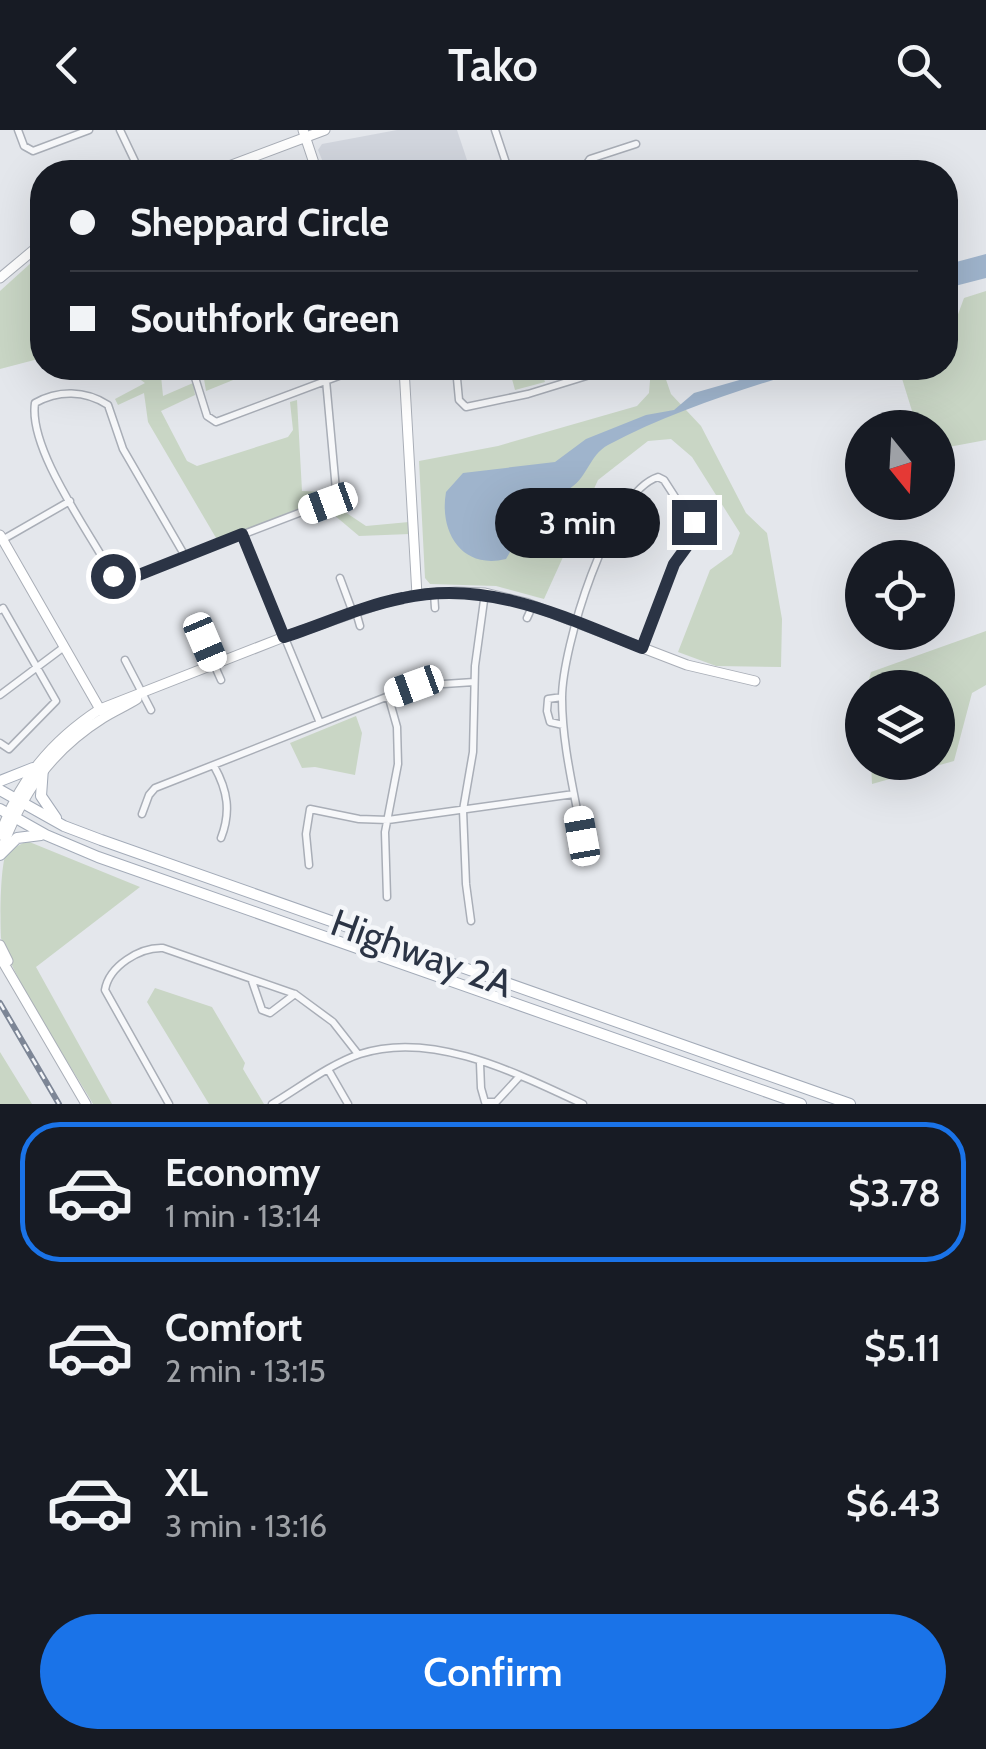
<!DOCTYPE html>
<meta charset="utf-8">
<style>
:root{--surface:#171b24;--page:#20242c;--text:#f1f3f6;--muted:#9ea1a6;--line:#363941;--accent:#1a73e8}
body{margin:0;font-family:Cabin,sans-serif;background:var(--page);color:var(--text);height:100vh;display:flex;flex-direction:column;font-size:38px;white-space:nowrap}
*{box-sizing:border-box;margin:0}
p{font-size:32px;color:var(--muted)}
.icon{flex:none;width:55px;height:55px;fill:none;stroke:currentColor;stroke-width:2;stroke-linecap:round;stroke-linejoin:round}
.map{position:relative;height:974px;overflow:hidden}
.drawer{display:flex;flex-direction:column;background:var(--surface);flex:1}
.drawer>*{flex:none}
.banner{position:absolute;left:30px;top:30px;width:928px;height:220px;border-radius:40px;box-shadow:0 10px 40px #0002;display:grid;align-content:center;height:220px;padding:0 40px;background:var(--surface)}
.needle{width:65px;rotate:162deg}
.buttons{position:absolute;left:845px;top:280px;display:grid;gap:20px}
.buttons a{display:grid;place-items:center;width:110px;height:110px;border-radius:50%;background:var(--surface);box-shadow:0 10px 40px #0002;font-size:50px}
.end{position:absolute;width:45px;height:45px;margin:-22px;border:12px solid #2b3445;background:#fff;box-shadow:0 0 0 5px #fff}
.from{border-radius:50%}
.bubble{position:absolute;height:70px;border-radius:35px;background:var(--surface);box-shadow:0 10px 40px #0002;font-size:32px;font-weight:600;line-height:70px;text-align:center}
.car{position:absolute;width:30px;height:60px;margin:-30px -15px;border-radius:12px;box-shadow:0 0 8px 2px #0007;background:linear-gradient(#fff 24%,#345 0 40%,#fff 0 76%,#345 0 86%,#fff 0)}
.banner b{display:flex;align-items:center;gap:35px;height:95px;font-size:38px}
.banner b+b{border-top:2px solid var(--line)}
.banner i{width:25px;height:25px;background:var(--text)}
ul{padding:18px 0 0;list-style:none}
li{display:flex;align-items:center;gap:30px;height:140px;margin:0 20px 15px;padding:0 20px;border:5px solid transparent;border-radius:40px}
li div{flex:1}
li b{display:block;font-size:38px}
li em{font-style:normal;font-weight:600}
li.current{border-color:var(--accent)}
li>.icon{width:90px;height:90px;stroke-width:1.5}
.primary-button{display:flex;gap:20px;margin-top:auto;padding:20px 40px}
.primary-button a{flex:1;height:115px;border-radius:60px;background:var(--accent);color:#fff;font-size:40px;font-weight:600;line-height:115px;text-align:center}
header{display:flex;justify-content:space-between;align-items:center;height:130px;padding:0 40px;background:var(--surface);font-size:45px;font-weight:600}
.map>svg:first-child{display:block}
.built{fill:#d2d6de}
.green{fill:#c9d6c5}
.water{fill:#9fb4cc}
.lines{fill:none;stroke-linecap:round;stroke-linejoin:round}
.street-casing{stroke:#a9aeb7;stroke-width:9}
.secondary-casing{stroke:#a9aeb7;stroke-width:11}
.primary-casing{stroke:#a3abb8;stroke-width:12}
.street{stroke:#f7f8fa;stroke-width:6}
.secondary{stroke:#fff;stroke-width:9}
.primary{stroke:#fff;stroke-width:10}
.rail-casing{stroke:#7d8696;stroke-width:6}
.rail{stroke:#f4f6f9;stroke-width:2.5;stroke-dasharray:8;stroke-linecap:butt}
.route{stroke:#2b3445;stroke-width:12}
.labels{text-anchor:middle;dominant-baseline:central;stroke-width:9;stroke-linejoin:round;paint-order:stroke}
.street-label{font-size:38px;fill:#2b3445;stroke:#f4f6f9}
</style>
<header><svg class="icon" aria-label="back" viewBox="0 0 24 24"><path d="M15 5l-7 7 7 7"/></svg>Tako<svg class="icon" aria-label="search" viewBox="0 0 24 24"><circle cx="10" cy="10" r="6"/><path d="M15 15l6 6"/></svg></header>
<div class="map">
<svg width="986" height="974" viewBox="0 0 986 974">
<rect width="100%" height="100%" fill="#e4e7ec"/>
<!-- built -->
<path class="built" d="M 397,0 L 457,0 L 471,42 L 327,42 L 318,20 L 322,14 Z"/>
<!-- green -->
<path class="green" d="M 32,132 L 42,146 L 42,228 L 0,239 L 0,161 Z
M 986,161 L 986,310 L 938,319 L 938,298 L 917,297 L 899,239 L 945,238 L 945,211 L 949,209 L 964,168 Z
M 124,238 L 145,238 L 161,246 L 163,266 L 193,253 L 195,265 L 161,281 L 187,331 L 197,336 L 288,307 L 293,300 L 290,272 L 297,270 L 302,361 L 329,362 L 328,366 L 219,413 L 148,292 L 144,263 L 118,275 L 115,269 L 145,253 Z
M 232,238 L 263,238 L 206,261 L 204,249 Z
M 509,238 L 540,238 L 545,252 L 515,260 Z
M 651,238 L 662,238 L 671,264 L 701,296 L 746,383 L 767,403 L 782,489 L 781,537 L 716,536 L 678,522 L 710,440 L 732,424 L 740,403 L 692,327 L 671,309 L 648,311 L 598,350 L 544,469 L 496,456 L 430,454 L 425,448 L 419,331 L 498,316 L 637,276 L 649,263 Z
M 336,376 L 366,396 L 409,392 L 410,404 L 359,406 L 327,379 Z
M 986,501 L 986,555 L 972,563 L 954,631 L 872,654 L 871,633 L 938,632 L 938,558 L 867,557 L 871,542 Z
M 356,586 L 362,603 L 355,645 L 315,637 L 302,638 L 290,613 Z
M 27,711 L 140,757 L 36,837 L 112,974 L 93,974 C 65,926 18,859 1,808 C 0,788 0,741 6,722 Z
M 155,858 L 212,877 L 245,933 L 243,939 L 264,974 L 209,974 L 147,872 Z
M 0,922 L 32,974 L 0,974 Z"/>
<!-- water -->
<path class="water" d="M 986,124 L 986,148 L 955,156 L 945,164 L 945,135 Z
M 782,238 L 812,238 C 743,259 672,281 608,315 C 589,325 587,350 567,360 C 551,368 529,367 519,382 L 526,405 L 516,412 L 506,429 C 461,440 439,401 446,362 L 463,343 L 555,332 L 586,309 L 646,285 L 674,280 L 694,263 Z"/>
<g class="lines">
<!-- street casing -->
<g class="street-casing">
<path id="street" d="M 18,0 L 24,16 L 33,21 L 89,0
M 120,0 L 140,42
M 495,0 L 509,42
M 588,42 L 586,35 L 590,29 L 636,14
M 192,238 L 207,286 L 216,292 L 360,238
M 456,238 L 459,270 L 466,277 L 528,264 L 593,244 L 601,238
M 242,404 L 320,593
M 2,410 L 70,371
M 185,426 L 123,319 L 108,275 C 85,260 58,260 35,273 C 28,320 91,404 113,446 L 121,451 L 333,370 L 336,360 L 326,250
M 340,448 L 353,483
M 434,463 L 435,478
M 0,480 L 3,478 L 56,571 L 9,619 L 0,613
M 356,482 L 360,496
M 527,488 L 533,475
M 197,496 L 221,550
M 125,530 L 151,580
M 0,565 L 64,517
M 562,567 L 548,569 L 547,581 L 550,592 L 563,595
M 214,636 C 228,661 231,682 221,708
M 142,684 L 149,665 L 155,658 L 414,556 L 474,552
M 582,706 C 574,661 562,614 562,568 C 562,519 608,363 658,347 L 664,350 L 697,401 L 674,434 L 642,517
M 309,735 L 306,704 L 310,679 L 359,689 L 388,690 L 574,664
M 387,767 L 385,702 L 398,634 L 397,597 L 388,565
M 471,791 L 466,754 L 463,680 L 473,622 L 475,536 L 485,463
M 252,851 L 262,880 L 270,883 L 295,864
M 480,933 L 481,958 L 485,972 L 496,972 L 519,947
M 329,941 L 348,974
M 169,974 L 105,860 C 109,836 140,817 163,818 L 295,864 L 333,892 L 358,924
M 272,974 C 299,958 330,934 360,924 C 433,900 518,944 583,974"/>
</g>
<!-- secondary casing -->
<g class="secondary-casing">
<path id="secondary" d="M 303,0 L 317,42
M 213,42 L 325,0
M 0,148 L 42,113
M 404,238 L 417,465
M 0,405 L 101,581
M 0,705 C 19,650 51,611 100,579 L 284,507 L 382,473 L 414,465 L 456,462 L 485,463 L 526,473 L 687,535 L 755,551
M 0,724 C 21,665 49,622 103,588 C 114,581 126,576 137,569
M 0,815 L 8,831
M 0,827 L 86,974"/>
</g>
<!-- primary casing -->
<g class="primary-casing">
<path id="primary" d="M 43,638 L 41,666 L 56,688
M 0,651 L 33,638
M 0,660 L 64,696 L 101,710 L 850,974
M 0,679 L 46,705 L 98,727 L 801,974
M 0,725 L 17,708 L 41,705"/>
</g>
<!-- street -->
<use href="#street" class="street"/>
<!-- secondary -->
<use href="#secondary" class="secondary"/>
<!-- primary -->
<use href="#primary" class="primary"/>
<!-- rail casing -->
<g class="rail-casing">
<path id="rail" d="M 0,873 L 59,974"/>
</g>
<!-- rail -->
<use href="#rail" class="rail"/>
</g>
<g class="lines">
<!-- route -->
<path class="route" d="M 113,446 L 126,450 L 242,404 L 284,507 C 324,494 362,476 403,468 C 488,449 564,487 642,518 L 674,434 L 698,401 L 694,392"/>
</g>
<g class="labels">
<!-- street labels -->
<g class="street-label">
<text transform="translate(422 823) rotate(20)">Highway 2A</text>
</g>
</g>
</svg>
<div class="buttons">
<a><svg class="needle" viewBox="-14 -14 28 28"><path d="M0-13l5 13h-10z" fill="#e53935"/><path d="M0 13l5-13h-10z" fill="#9ea1a6"/></svg></a>
<a><svg class="icon" aria-label="locate" viewBox="0 0 24 24"><circle cx="12" cy="12" r="6"/><path d="M12 2v4M12 18v4M2 12h4M18 12h4"/></svg></a>
<a><svg class="icon" aria-label="layers" viewBox="0 0 24 24"><path d="M12 4l9 5-9 5-9-5zM3 14l9 5 9-5"/></svg></a>
</div>
<i class="end from" style="left:113px;top:446px"></i>
<i class="end" style="left:694px;top:392px"></i>
<div class="bubble" style="left:495px;top:358px;width:165px">3 min</div>
<i class="car" style="left:328px;top:373px;rotate:250deg"></i>
<i class="car" style="left:205px;top:512px;rotate:157deg"></i>
<i class="car" style="left:414px;top:556px;rotate:250deg"></i>
<i class="car" style="left:582px;top:706px;rotate:350deg"></i>
<div class="banner">
<b><i class="from"></i>Sheppard Circle</b>
<b><i></i>Southfork Green</b>
</div>
</div>
<section class="drawer">
<ul>
<li class="current"><svg class="icon" aria-label="car" viewBox="0 0 24 24"><path d="M5 17H2v-5l4-1 3-4h7l3 4 3 1v5h-3M9 17h6M6 11h13"/><circle cx="7" cy="17" r="2"/><circle cx="17" cy="17" r="2"/></svg><div><b>Economy</b><p>1 min · 13:14</p></div><em>$3.78</em></li>
<li><svg class="icon" aria-label="car" viewBox="0 0 24 24"><path d="M5 17H2v-5l4-1 3-4h7l3 4 3 1v5h-3M9 17h6M6 11h13"/><circle cx="7" cy="17" r="2"/><circle cx="17" cy="17" r="2"/></svg><div><b>Comfort</b><p>2 min · 13:15</p></div><em>$5.11</em></li>
<li><svg class="icon" aria-label="car" viewBox="0 0 24 24"><path d="M5 17H2v-5l4-1 3-4h7l3 4 3 1v5h-3M9 17h6M6 11h13"/><circle cx="7" cy="17" r="2"/><circle cx="17" cy="17" r="2"/></svg><div><b>XL</b><p>3 min · 13:16</p></div><em>$6.43</em></li>
</ul>
<div class="primary-button"><a>Confirm</a></div>
</section>
